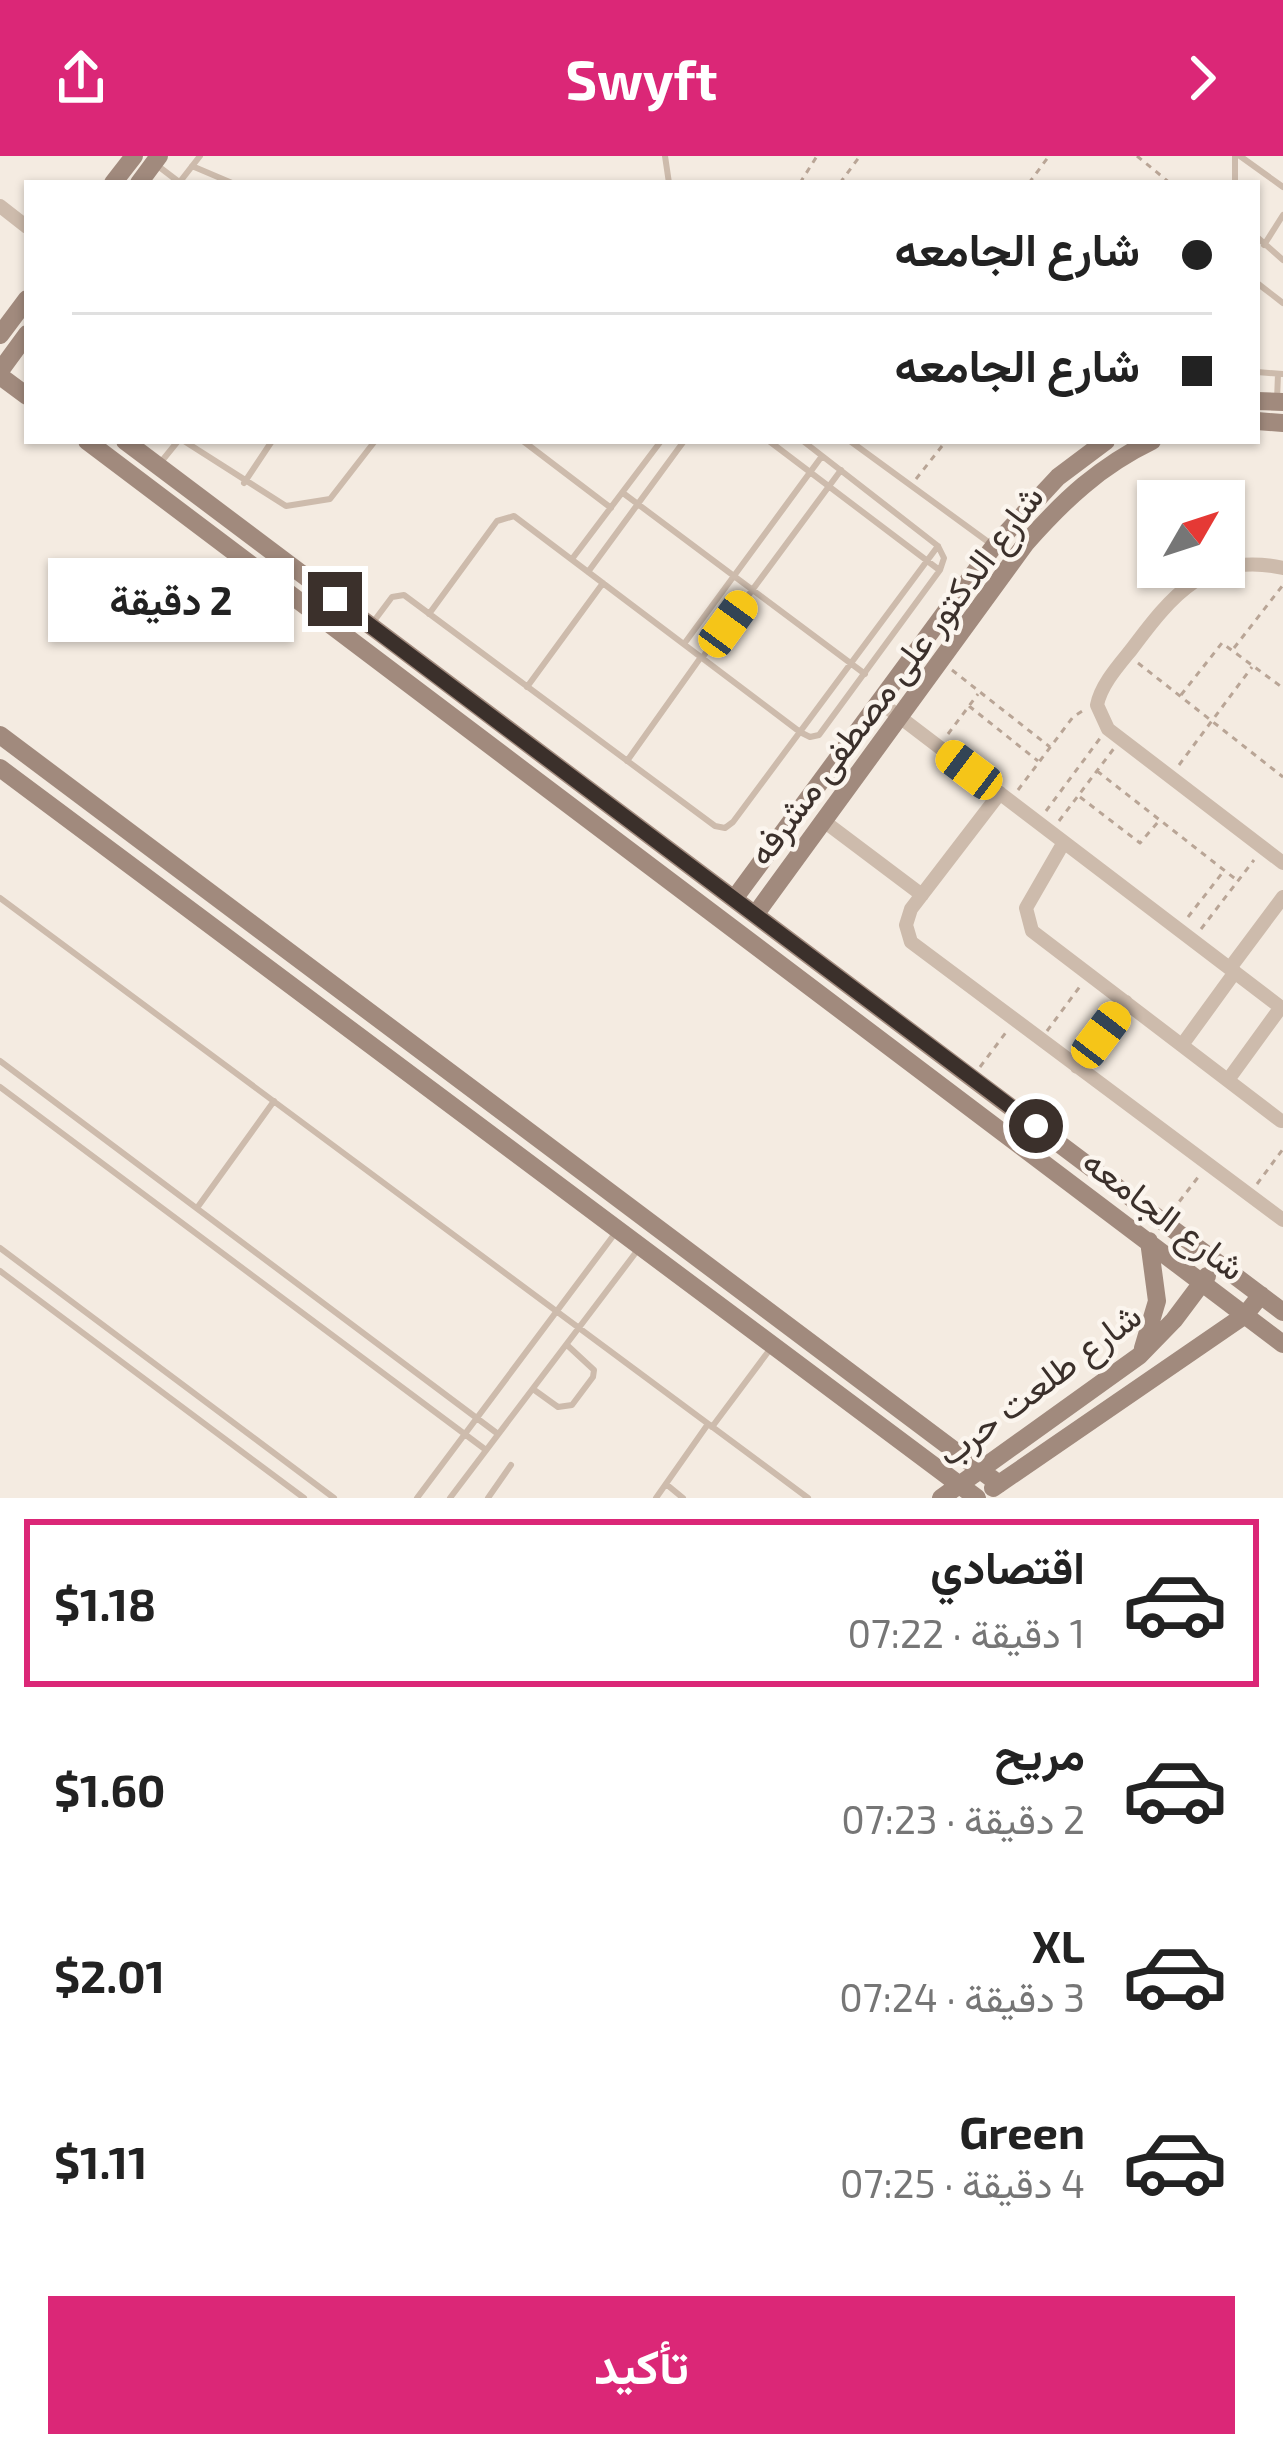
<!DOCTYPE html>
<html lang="ar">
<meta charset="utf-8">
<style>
:root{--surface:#fff;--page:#f6f6f6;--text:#222;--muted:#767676;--line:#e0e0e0;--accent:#db2777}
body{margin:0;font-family:"Exo 2",Vazirmatn,sans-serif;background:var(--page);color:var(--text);direction:rtl;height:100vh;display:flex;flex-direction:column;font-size:45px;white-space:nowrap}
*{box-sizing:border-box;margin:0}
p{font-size:39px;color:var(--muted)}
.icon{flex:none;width:66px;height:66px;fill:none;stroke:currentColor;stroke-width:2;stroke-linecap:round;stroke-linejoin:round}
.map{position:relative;height:1342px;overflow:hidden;direction:ltr}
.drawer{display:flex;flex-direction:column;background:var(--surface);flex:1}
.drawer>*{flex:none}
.top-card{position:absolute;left:24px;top:24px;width:1236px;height:264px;border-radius:0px;box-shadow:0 3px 9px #0004;direction:rtl;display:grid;align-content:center;height:264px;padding:0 48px;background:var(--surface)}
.needle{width:78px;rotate:51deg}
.fabs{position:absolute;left:1137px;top:324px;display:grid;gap:24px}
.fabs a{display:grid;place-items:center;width:108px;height:108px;border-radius:0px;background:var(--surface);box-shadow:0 3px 9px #0004;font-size:60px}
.end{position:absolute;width:54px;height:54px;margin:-27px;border:15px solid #3b302b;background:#fff;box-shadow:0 0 0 6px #fff}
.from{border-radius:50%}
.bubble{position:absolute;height:84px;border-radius:0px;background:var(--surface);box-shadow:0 3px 9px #0004;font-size:39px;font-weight:700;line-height:84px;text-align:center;direction:rtl}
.car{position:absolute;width:36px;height:72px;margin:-36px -18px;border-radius:15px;box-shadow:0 0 9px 3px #0007;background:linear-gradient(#f5c518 24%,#345 0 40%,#f5c518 0 76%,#345 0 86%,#f5c518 0)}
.top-card b{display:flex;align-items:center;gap:42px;height:114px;font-size:45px}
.top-card b+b{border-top:3px solid var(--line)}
.top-card i{width:30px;height:30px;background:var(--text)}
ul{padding:21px 0 0;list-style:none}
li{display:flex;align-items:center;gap:36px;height:168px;margin:0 24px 18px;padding:0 24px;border:6px solid transparent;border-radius:0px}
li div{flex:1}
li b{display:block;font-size:45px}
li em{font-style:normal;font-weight:700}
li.selected{border-color:var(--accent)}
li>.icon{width:108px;height:108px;stroke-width:1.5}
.primary-button{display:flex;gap:24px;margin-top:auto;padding:24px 48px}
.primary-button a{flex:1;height:138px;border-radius:0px;background:var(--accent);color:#fff;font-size:48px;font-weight:700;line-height:138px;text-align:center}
header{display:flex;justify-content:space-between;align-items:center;height:156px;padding:0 48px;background:var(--accent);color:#fff;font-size:54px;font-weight:700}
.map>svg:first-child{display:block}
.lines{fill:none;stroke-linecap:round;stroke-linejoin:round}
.path{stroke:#b9a596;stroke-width:3;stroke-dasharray:6 6;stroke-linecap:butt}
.lane{stroke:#cdbbac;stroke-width:6}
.street{stroke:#cdbbac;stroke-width:14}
.secondary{stroke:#a18a7d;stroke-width:18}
.route{stroke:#3b302b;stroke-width:15}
.labels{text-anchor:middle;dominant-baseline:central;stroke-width:9;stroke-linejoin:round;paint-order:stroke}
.street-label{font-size:36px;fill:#3b302b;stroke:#fbf5ee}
</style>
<header><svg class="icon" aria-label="forward" viewBox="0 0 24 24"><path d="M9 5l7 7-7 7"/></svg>Swyft<svg class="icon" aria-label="share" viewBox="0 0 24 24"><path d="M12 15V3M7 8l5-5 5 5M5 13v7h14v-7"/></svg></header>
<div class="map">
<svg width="1283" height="1342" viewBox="0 0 1283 1342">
<rect width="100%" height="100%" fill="#f4ebe1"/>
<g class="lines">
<!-- path -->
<path class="path" d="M 1137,0 L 1170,27
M 800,27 L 817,0
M 840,27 L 860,0
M 1029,27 L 1049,0
M 916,323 L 946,285
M 1234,492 L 1283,429
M 1138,507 L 1283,621
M 952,514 L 1050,591
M 1181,539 L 1222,487 L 1283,532
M 969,550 L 1038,605
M 948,578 L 978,538
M 1179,609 L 1252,511
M 1097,615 L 1238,725
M 1018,634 L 1073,561 L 1084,554
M 1080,641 L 1140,687 L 1158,666
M 1046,655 L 1101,581
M 1059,665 L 1115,591
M 1188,761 L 1223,716
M 1201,773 L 1254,704
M 1047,875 L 1081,829
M 980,911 L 1007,875
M 1257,1028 L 1283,993
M 1172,1055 L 1199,1020"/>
<!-- lane -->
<path class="lane" d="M 665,0 L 669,27
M 1235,0 L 1235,27
M 1240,0 L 1283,31
M 158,10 L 179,26
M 192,10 L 232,27
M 179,27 L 200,0
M 240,27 L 252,27
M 1257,81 L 1283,104
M 1264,89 L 1283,59
M 1257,127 L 1283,147
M 1257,216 L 1283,218
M 1277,244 L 1278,218
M 184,285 L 286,350 L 330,343 L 375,285
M 523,285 L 611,352
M 769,285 L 938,413
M 850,285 L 991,388
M 161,306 L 178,285
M 244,327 L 272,285
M 623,337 L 865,518
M 572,403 L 661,285
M 588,416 L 684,285
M 429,458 L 497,365 L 514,360 L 800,576 L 810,581 L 819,579 L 940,414 L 944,402 L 938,390 L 803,285
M 371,469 L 392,441 L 404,439 L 715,670 L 725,672 L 733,666 L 938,390
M 684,488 L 822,300
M 702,502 L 841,314
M 527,531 L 603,427
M 627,605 L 701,501
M 0,742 L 808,1342
M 0,905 L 498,1278
M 0,931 L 486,1294
M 197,1052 L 274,945
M 0,1092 L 334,1342
M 0,1115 L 304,1342
M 533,1233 L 558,1251 L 572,1249 L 593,1221 L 594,1214 L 567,1189
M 712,1271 L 771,1192
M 666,1328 L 683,1342
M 417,1342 L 616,1076
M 450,1342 L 640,1091
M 488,1342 L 511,1309
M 656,1342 L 708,1268"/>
<!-- street -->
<path class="street" d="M 0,50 L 27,71
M 1283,412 C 1207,395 1172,439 1131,494 C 1118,510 1101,529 1097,549 L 1108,573 L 1283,707
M 880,546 L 1283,853
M 1000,637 L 911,753 L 906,769 L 911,786 L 1283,1064
M 825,666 L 922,739
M 1064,686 L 1026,752 L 1032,775 L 1281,965
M 1230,812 L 1283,741
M 1182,889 L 1235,816
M 1077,911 L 1126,846
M 1228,924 L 1281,851"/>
<!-- secondary -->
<path class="secondary" d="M 113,27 L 134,0
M 139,27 L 159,0
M 0,179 L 27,143
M 0,215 L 27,178
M 0,220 L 27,240
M 1257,245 L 1283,246
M 1257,265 L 1283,267
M 87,285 L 1283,1188
M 125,285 L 1283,1156
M 0,579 L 999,1328
M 0,612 L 977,1342
M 734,743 L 994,390 L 1058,321 L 1106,285
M 755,759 L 1026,387 C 1064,344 1100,310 1152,285
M 1143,1192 L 1157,1145 L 1149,1085
M 993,1332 L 1245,1159 L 1261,1139
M 941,1342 L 1139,1200 L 1174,1164 L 1207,1120"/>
</g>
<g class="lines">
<!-- route -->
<path class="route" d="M 335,443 L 1036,970"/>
</g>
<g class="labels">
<!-- street labels -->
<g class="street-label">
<text transform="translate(894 518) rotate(-53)">شارع الدكتور على مصطفى مشرفه</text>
<text transform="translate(1165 1057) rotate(37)">شارع الجامعه</text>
<text transform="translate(1038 1227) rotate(-37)">شارع طلعت حرب</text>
</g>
</g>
</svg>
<div class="fabs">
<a><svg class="needle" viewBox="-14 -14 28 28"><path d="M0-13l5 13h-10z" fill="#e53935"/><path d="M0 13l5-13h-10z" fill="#767676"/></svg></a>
</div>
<i class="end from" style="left:1036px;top:970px"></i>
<i class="end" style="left:335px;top:443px"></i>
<div class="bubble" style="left:48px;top:402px;width:246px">2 دقيقة</div>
<i class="car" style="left:728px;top:468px;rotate:36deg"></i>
<i class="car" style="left:969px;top:614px;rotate:307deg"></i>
<i class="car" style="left:1101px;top:879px;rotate:37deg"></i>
<div class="top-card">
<b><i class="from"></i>شارع الجامعه</b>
<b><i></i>شارع الجامعه</b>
</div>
</div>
<section class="drawer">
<ul>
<li class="selected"><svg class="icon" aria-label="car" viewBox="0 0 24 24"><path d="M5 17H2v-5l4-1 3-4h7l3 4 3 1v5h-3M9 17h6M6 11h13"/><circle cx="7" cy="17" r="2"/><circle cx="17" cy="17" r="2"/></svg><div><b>اقتصادي</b><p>1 دقيقة · 07:22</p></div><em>$1.18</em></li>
<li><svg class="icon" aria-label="car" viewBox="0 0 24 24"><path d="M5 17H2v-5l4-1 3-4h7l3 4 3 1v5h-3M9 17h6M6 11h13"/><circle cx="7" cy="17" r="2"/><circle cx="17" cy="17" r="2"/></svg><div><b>مريح</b><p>2 دقيقة · 07:23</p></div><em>$1.60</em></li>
<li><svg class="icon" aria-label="car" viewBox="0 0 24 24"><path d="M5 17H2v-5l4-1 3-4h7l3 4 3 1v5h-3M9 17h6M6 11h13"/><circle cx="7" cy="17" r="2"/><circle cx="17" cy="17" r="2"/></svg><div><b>XL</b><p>3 دقيقة · 07:24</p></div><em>$2.01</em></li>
<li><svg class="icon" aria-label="car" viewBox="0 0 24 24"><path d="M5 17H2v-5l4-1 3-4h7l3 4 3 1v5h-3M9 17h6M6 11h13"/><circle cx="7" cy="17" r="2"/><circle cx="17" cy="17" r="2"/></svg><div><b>Green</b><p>4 دقيقة · 07:25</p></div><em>$1.11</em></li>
</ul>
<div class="primary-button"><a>تأكيد</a></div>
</section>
